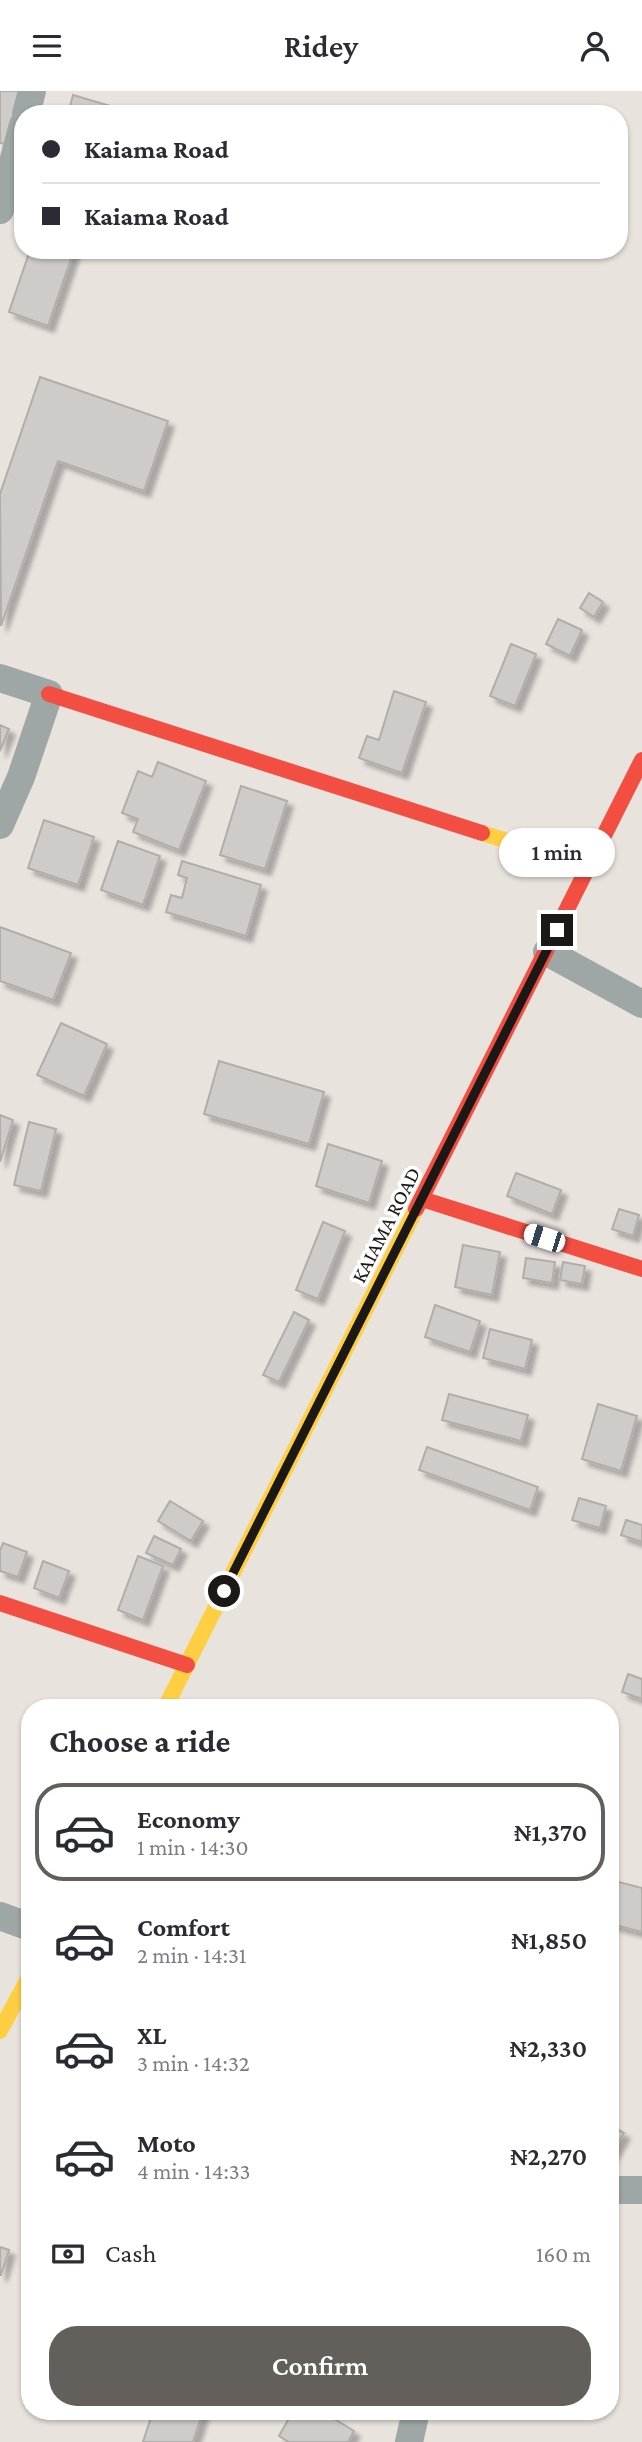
<!DOCTYPE html>
<meta charset="utf-8">
<style>
:root{--surface:#fff;--page:#f2f2f3;--text:#2b2b33;--muted:#7c7c81;--line:#e1e1e2;--accent:#635f5b}
body{margin:0;font-family:"Crimson Pro",serif;background:var(--page);color:var(--text);height:100vh;display:flex;flex-direction:column;font-size:26px;white-space:nowrap}
*{box-sizing:border-box;margin:0}
p{font-size:23px;color:var(--muted)}
.icon{flex:none;width:38px;height:38px;fill:none;stroke:currentColor;stroke-width:2;stroke-linecap:round;stroke-linejoin:round}
.map{position:relative;flex:1;overflow:hidden}
.details{position:absolute;left:21px;top:1608px;width:598px;height:721px;display:flex;flex-direction:column;background:var(--surface);border-radius:28px;box-shadow:0 2px 5px #0004}
.details>*{flex:none}
.hud{position:absolute;left:14px;top:14px;width:614px;height:154px;border-radius:28px;box-shadow:0 2px 5px #0004;display:grid;align-content:center;height:154px;padding:0 28px;background:var(--surface)}
.end{position:absolute;width:32px;height:32px;margin:-16px;border:9px solid #1b1815;background:#fff;box-shadow:0 0 0 4px #fff}
.from{border-radius:50%}
.bubble{position:absolute;height:49px;border-radius:24px;background:var(--surface);box-shadow:0 2px 5px #0004;font-size:23px;font-weight:600;line-height:49px;text-align:center}
.car{position:absolute;width:21px;height:42px;margin:-21px -10px;border-radius:9px;box-shadow:0 0 5px 2px #0007;background:linear-gradient(#fff 24%,#345 0 40%,#fff 0 76%,#345 0 86%,#fff 0)}
.hud b{display:flex;align-items:center;gap:24px;height:66px;font-size:26px}
.hud b+b{border-top:2px solid var(--line)}
.hud i{width:18px;height:18px;background:var(--text)}
ul{padding:0;list-style:none}
li{display:flex;align-items:center;gap:21px;height:98px;margin:0 14px 10px;padding:0 14px;border:4px solid transparent;border-radius:28px}
li div{flex:1}
li b{display:block;font-size:26px}
li em{font-style:normal;font-weight:600}
li.active{border-color:var(--accent)}
li>.icon{width:63px;height:63px;stroke-width:1.5}
h2{padding:0 28px;font-size:32px;line-height:84px}
.pay{display:flex;align-items:center;gap:18px;height:77px;padding:0 28px;font-size:26px}
.pay p{margin-inline-start:auto}
.primary-button{display:flex;gap:14px;margin-top:auto;padding:14px 28px}
.primary-button a{flex:1;height:80px;border-radius:28px;background:var(--accent);color:#fff;font-size:28px;font-weight:600;line-height:80px;text-align:center}
header{display:flex;justify-content:space-between;align-items:center;height:91px;padding:0 28px;background:var(--surface);font-size:32px;font-weight:600}
.map>svg:first-child{display:block}
.building{fill:#cfcbc8;stroke:#b1ada9;stroke-width:2;filter:url(#shadow)}
.lines{fill:none;stroke-linecap:round;stroke-linejoin:round}
.street{stroke:#9ea7a5;stroke-width:28}
.slow{stroke:#ffcf43;stroke-width:16}
.jam{stroke:#f24e42;stroke-width:16}
.route{stroke:#1b1815;stroke-width:9}
.labels{text-anchor:middle;dominant-baseline:central;stroke-width:7;stroke-linejoin:round;paint-order:stroke}
.street-label{font-size:21px;fill:#1b1815;stroke:#fff}
</style>
<header><svg class="icon" aria-label="menu" viewBox="0 0 24 24"><path d="M4 6h16M4 12h16M4 18h16"/></svg>Ridey<svg class="icon" aria-label="person" viewBox="0 0 24 24"><circle cx="12" cy="8" r="4"/><path d="M4 21q1-7 8-7t8 7"/></svg></header>
<div class="map">
<svg width="642" height="2351" viewBox="0 0 642 2351">
<defs>
<filter id="shadow"><feDropShadow dx="6" dy="6" stdDeviation="2" flood-color="#0004"/></filter>
</defs>
<rect width="100%" height="100%" fill="#e9e3de"/>
<!-- building -->
<path class="building" d="M 0,0 L 22,0 L 10,54 L 0,52 Z
M 73,4 L 117,17 L 116,23 L 68,23 Z
M 30,159 L 74,159 L 48,235 L 9,221 Z
M 40,286 L 168,330 L 144,400 L 58,370 L 1,535 L 0,403 Z
M 589,502 L 603,511 L 594,526 L 580,517 Z
M 558,528 L 582,539 L 570,565 L 546,553 Z
M 511,553 L 536,563 L 515,615 L 490,605 Z
M 394,600 L 426,611 L 402,682 L 359,667 L 367,645 L 379,649 Z
M 0,634 L 9,638 L 0,660 Z
M 158,671 L 206,690 L 179,759 L 133,741 L 138,728 L 122,722 L 138,680 L 152,686 Z
M 241,695 L 287,710 L 265,778 L 220,764 Z
M 44,729 L 94,746 L 78,794 L 28,777 Z
M 118,750 L 160,765 L 143,814 L 101,799 Z
M 182,770 L 261,794 L 246,845 L 166,821 L 171,804 L 182,807 L 187,787 L 178,784 Z
M 0,836 L 71,862 L 53,909 L 0,890 Z
M 61,932 L 107,953 L 84,1005 L 37,984 Z
M 219,970 L 324,1001 L 309,1053 L 204,1023 Z
M 0,1024 L 13,1029 L 0,1071 Z
M 29,1031 L 56,1038 L 41,1100 L 14,1094 Z
M 328,1053 L 382,1070 L 369,1112 L 316,1095 Z
M 516,1082 L 561,1099 L 552,1123 L 507,1105 Z
M 619,1118 L 639,1124 L 633,1145 L 612,1138 Z
M 323,1131 L 345,1140 L 318,1208 L 296,1199 Z
M 463,1154 L 500,1161 L 492,1204 L 455,1196 Z
M 526,1167 L 555,1171 L 552,1192 L 523,1187 Z
M 563,1171 L 585,1175 L 582,1193 L 560,1189 Z
M 435,1214 L 480,1230 L 470,1261 L 425,1246 Z
M 294,1221 L 309,1229 L 279,1291 L 263,1284 Z
M 490,1238 L 532,1249 L 525,1278 L 483,1267 Z
M 449,1303 L 528,1324 L 521,1350 L 442,1329 Z
M 598,1313 L 637,1325 L 621,1380 L 582,1368 Z
M 427,1356 L 538,1396 L 530,1419 L 419,1379 Z
M 579,1407 L 606,1415 L 600,1437 L 572,1429 Z
M 170,1410 L 203,1430 L 191,1450 L 158,1430 Z
M 626,1429 L 642,1434 L 642,1451 L 621,1444 Z
M 154,1445 L 181,1458 L 173,1474 L 146,1462 Z
M 3,1452 L 27,1461 L 18,1486 L 0,1480 L 0,1460 Z
M 138,1465 L 163,1475 L 143,1529 L 118,1519 Z
M 43,1470 L 69,1480 L 59,1507 L 34,1497 Z
M 628,1583 L 642,1588 L 642,1608 L 622,1601 Z
M 611,1789 L 642,1797 L 642,1841 L 611,1833 Z
M 611,2035 L 624,2042 L 611,2065 Z
M 0,2156 L 9,2159 L 1,2184 L 0,2184 Z
M 153,2320 L 203,2320 L 193,2351 L 143,2351 Z
M 293,2320 L 321,2320 L 354,2340 L 348,2351 L 289,2351 L 279,2345 Z"/>
<g class="lines">
<!-- street -->
<path class="street" d="M 26,23 L 32,0
M 0,119 L 23,34
M 0,587 L 49,603 L 21,686 L 0,734
M 547,861 L 642,913
M 0,1825 L 30,1836
M 611,2099 L 642,2099
M 409,2351 L 416,2320"/>
<!-- slow -->
<path class="slow" d="M 482,742 L 589,776
M 165,1617 L 416,1118
M 0,1940 L 30,1884"/>
<!-- jam -->
<path class="jam" d="M 49,603 L 482,742
M 422,1108 L 642,1178
M 416,1118 L 642,669
M 0,1512 L 187,1574"/>
</g>
<g class="lines">
<!-- route -->
<path class="route" d="M 224,1500 L 557,839"/>
</g>
<g class="labels">
<!-- street labels -->
<g class="street-label">
<text transform="translate(386 1134) rotate(-63)">KAIAMA ROAD</text>
</g>
</g>
</svg>
<i class="end from" style="left:224px;top:1500px"></i>
<i class="end" style="left:557px;top:839px"></i>
<div class="bubble" style="left:499px;top:737px;width:116px">1 min</div>
<i class="car" style="left:544px;top:1147px;rotate:288deg"></i>
<div class="hud">
<b><i class="from"></i>Kaiama Road</b>
<b><i></i>Kaiama Road</b>
</div>
<section class="details">
<h2>Choose a ride</h2>
<ul>
<li class="active"><svg class="icon" aria-label="car" viewBox="0 0 24 24"><path d="M5 17H2v-5l4-1 3-4h7l3 4 3 1v5h-3M9 17h6M6 11h13"/><circle cx="7" cy="17" r="2"/><circle cx="17" cy="17" r="2"/></svg><div><b>Economy</b><p>1 min · 14:30</p></div><em>₦1,370</em></li>
<li><svg class="icon" aria-label="car" viewBox="0 0 24 24"><path d="M5 17H2v-5l4-1 3-4h7l3 4 3 1v5h-3M9 17h6M6 11h13"/><circle cx="7" cy="17" r="2"/><circle cx="17" cy="17" r="2"/></svg><div><b>Comfort</b><p>2 min · 14:31</p></div><em>₦1,850</em></li>
<li><svg class="icon" aria-label="car" viewBox="0 0 24 24"><path d="M5 17H2v-5l4-1 3-4h7l3 4 3 1v5h-3M9 17h6M6 11h13"/><circle cx="7" cy="17" r="2"/><circle cx="17" cy="17" r="2"/></svg><div><b>XL</b><p>3 min · 14:32</p></div><em>₦2,330</em></li>
<li><svg class="icon" aria-label="car" viewBox="0 0 24 24"><path d="M5 17H2v-5l4-1 3-4h7l3 4 3 1v5h-3M9 17h6M6 11h13"/><circle cx="7" cy="17" r="2"/><circle cx="17" cy="17" r="2"/></svg><div><b>Moto</b><p>4 min · 14:33</p></div><em>₦2,270</em></li>
</ul>
<div class="pay"><svg class="icon" aria-label="cash" viewBox="0 0 24 24"><path d="M3 7h18v10H3z"/><circle cx="12" cy="12" r="2"/></svg>Cash<p>160 m</p></div>
<div class="primary-button"><a>Confirm</a></div>
</section>
</div>
